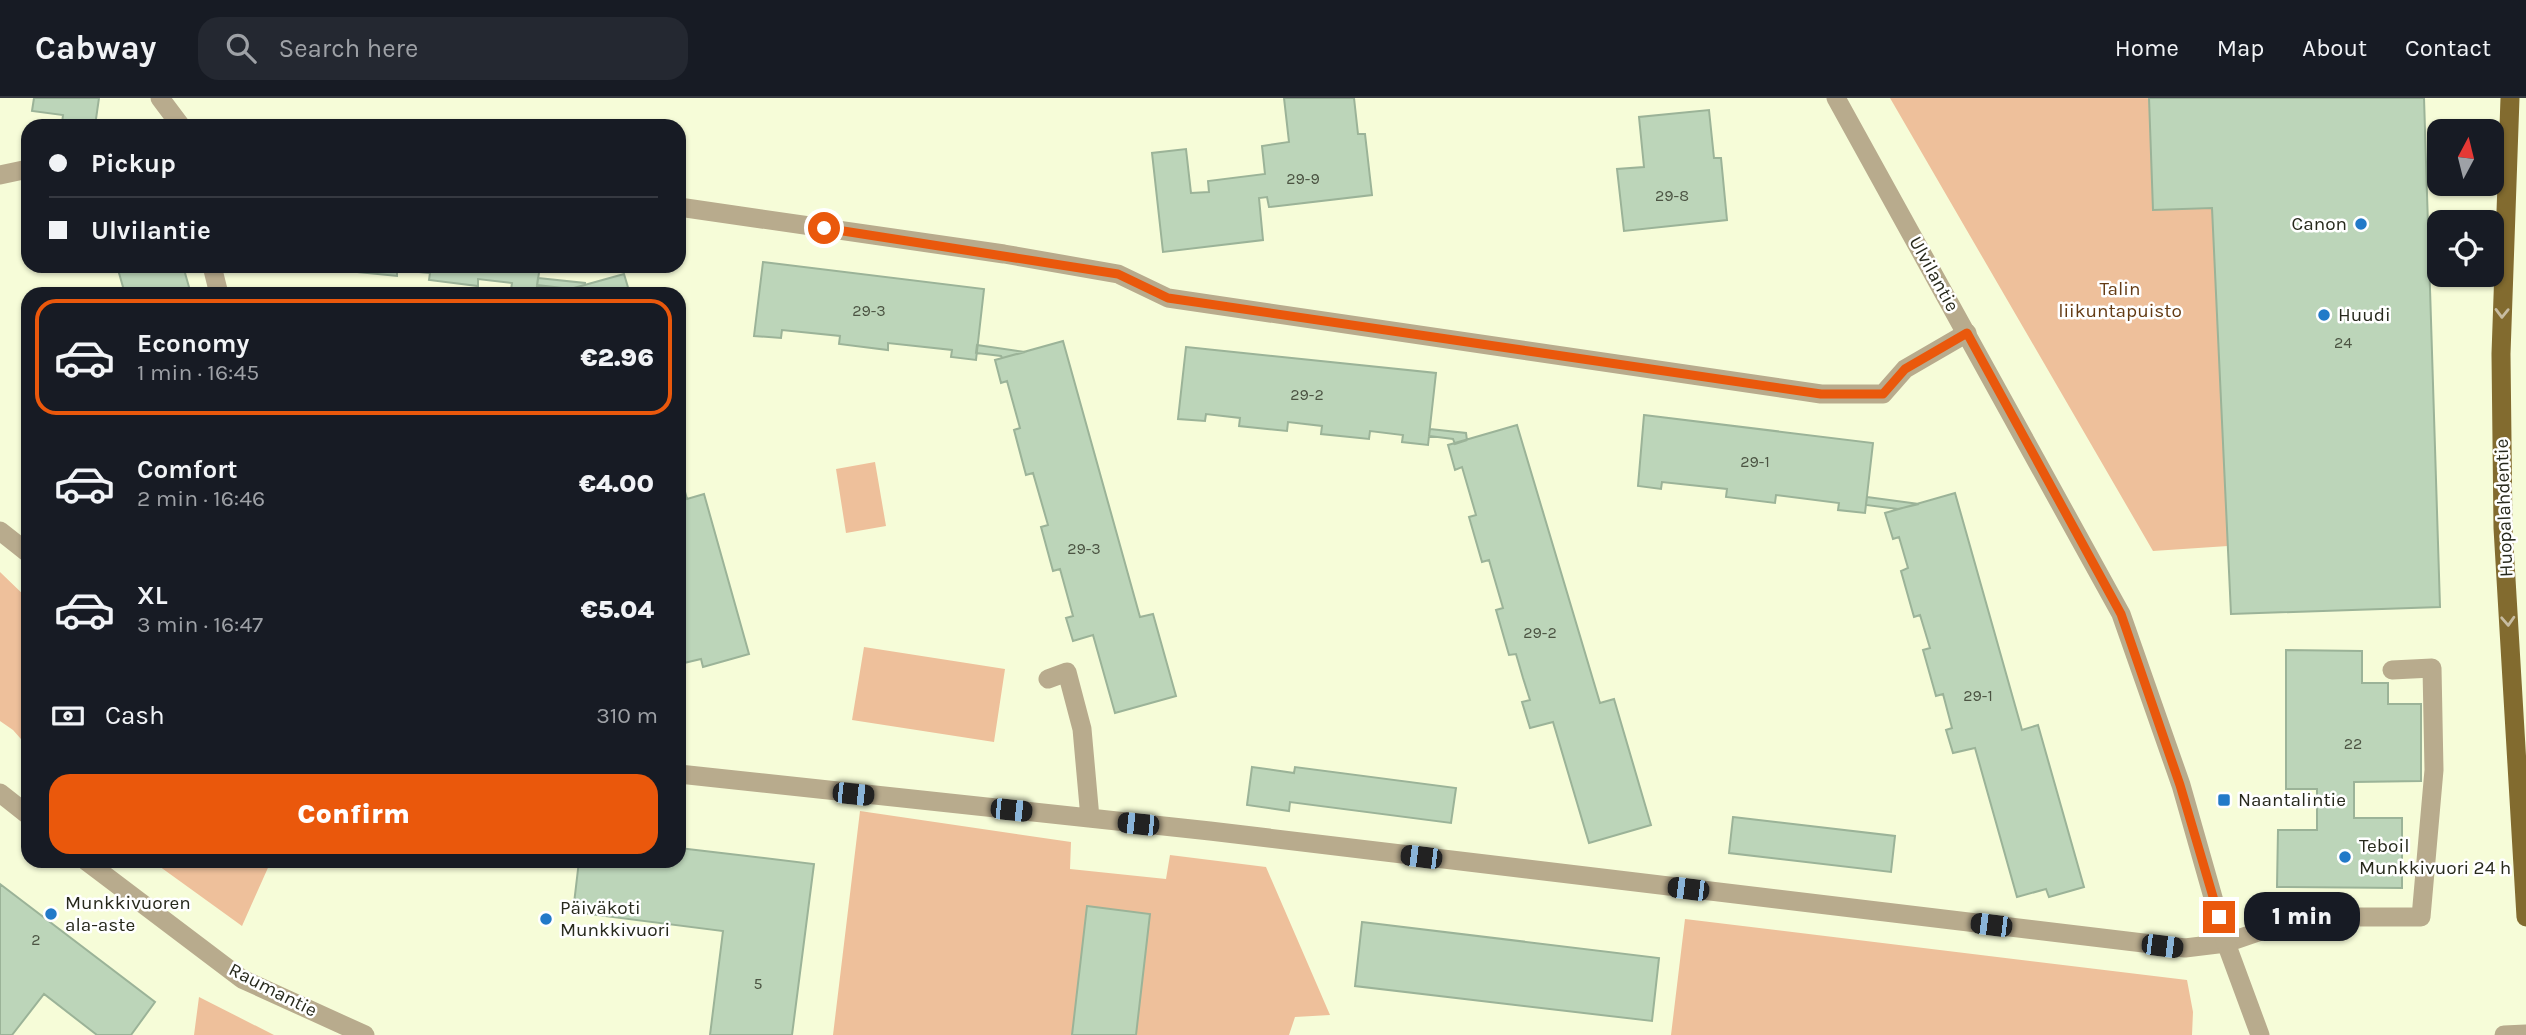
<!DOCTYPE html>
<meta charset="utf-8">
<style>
:root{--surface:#171b24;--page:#242831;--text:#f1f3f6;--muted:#9ea1a6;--line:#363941;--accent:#ea580c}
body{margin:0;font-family:Karla,sans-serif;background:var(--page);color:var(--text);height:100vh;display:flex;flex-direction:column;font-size:26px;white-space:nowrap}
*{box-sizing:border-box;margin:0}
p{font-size:23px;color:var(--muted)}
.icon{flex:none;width:38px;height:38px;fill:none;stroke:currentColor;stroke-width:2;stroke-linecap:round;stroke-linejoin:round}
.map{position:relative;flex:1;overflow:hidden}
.drawer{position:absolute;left:21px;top:189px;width:665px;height:581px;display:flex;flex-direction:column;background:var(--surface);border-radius:21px;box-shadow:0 2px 5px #0004}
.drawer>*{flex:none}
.hud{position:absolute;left:21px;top:21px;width:665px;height:154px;border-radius:21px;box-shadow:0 2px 5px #0004;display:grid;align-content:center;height:154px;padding:0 28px;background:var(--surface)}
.needle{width:46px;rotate:7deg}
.buttons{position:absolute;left:2427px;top:21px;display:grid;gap:14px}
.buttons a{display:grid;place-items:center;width:77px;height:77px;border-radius:14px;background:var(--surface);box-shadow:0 2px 5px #0004;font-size:35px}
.end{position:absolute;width:32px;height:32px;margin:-16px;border:9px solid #ea580c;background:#fff;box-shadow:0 0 0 4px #fff}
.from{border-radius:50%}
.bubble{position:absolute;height:49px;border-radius:21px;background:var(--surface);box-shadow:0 2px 5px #0004;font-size:23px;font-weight:800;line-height:49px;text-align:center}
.car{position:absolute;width:21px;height:42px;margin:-21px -10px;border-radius:9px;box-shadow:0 0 5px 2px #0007;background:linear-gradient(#222 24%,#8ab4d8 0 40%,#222 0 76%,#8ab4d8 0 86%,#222 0)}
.hud b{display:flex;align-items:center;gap:24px;height:66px;font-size:26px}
.hud b+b{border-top:2px solid var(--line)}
.hud i{width:18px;height:18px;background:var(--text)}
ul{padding:12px 0 0;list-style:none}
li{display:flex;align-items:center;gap:21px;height:116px;margin:0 14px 10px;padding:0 14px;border:4px solid transparent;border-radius:21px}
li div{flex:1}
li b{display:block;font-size:26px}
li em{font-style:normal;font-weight:800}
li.current{border-color:var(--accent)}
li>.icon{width:63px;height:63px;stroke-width:1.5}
.pay{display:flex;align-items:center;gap:18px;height:77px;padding:0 28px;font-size:26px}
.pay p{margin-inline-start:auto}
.action{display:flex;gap:14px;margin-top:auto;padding:14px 28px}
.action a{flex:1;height:80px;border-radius:21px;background:var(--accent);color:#fff;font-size:28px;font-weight:800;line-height:80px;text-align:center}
header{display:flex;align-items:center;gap:42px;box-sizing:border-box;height:98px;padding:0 35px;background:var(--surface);border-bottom:2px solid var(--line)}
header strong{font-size:33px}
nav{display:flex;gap:38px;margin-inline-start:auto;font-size:24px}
.search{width:490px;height:63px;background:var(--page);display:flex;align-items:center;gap:18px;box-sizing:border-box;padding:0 24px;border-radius:21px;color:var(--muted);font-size:26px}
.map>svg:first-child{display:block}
.green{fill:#eec09b}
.building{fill:#bcd5b9;stroke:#9bb398;stroke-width:2}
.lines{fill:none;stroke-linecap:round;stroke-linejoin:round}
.service{stroke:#b8ab8d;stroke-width:19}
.minor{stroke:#b8ab8d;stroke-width:19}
.tertiary{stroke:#b8ab8d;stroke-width:19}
.primary{stroke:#826b2f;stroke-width:19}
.oneway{stroke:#c7bca1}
.route{stroke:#ea580c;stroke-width:9}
.poi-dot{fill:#227ac8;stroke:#fff;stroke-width:2.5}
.labels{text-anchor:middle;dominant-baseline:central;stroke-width:5;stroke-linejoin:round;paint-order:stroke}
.number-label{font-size:16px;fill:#4c5443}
.poi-label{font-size:19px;fill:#27291c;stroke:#fff;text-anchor:start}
.street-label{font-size:19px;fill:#27291c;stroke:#fff}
.park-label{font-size:19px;fill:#643b14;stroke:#fff}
</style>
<header>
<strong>Cabway</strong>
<div class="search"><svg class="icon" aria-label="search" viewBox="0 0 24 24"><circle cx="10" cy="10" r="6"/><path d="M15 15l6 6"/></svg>Search here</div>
<nav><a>Home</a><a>Map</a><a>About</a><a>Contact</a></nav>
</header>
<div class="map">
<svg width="2526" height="937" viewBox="0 0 2526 937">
<rect width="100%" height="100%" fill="#f6fcd8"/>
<!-- green -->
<path class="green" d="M 1890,0 L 2149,0 L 2153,111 L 2212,110 L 2228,448 L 2153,453 Z
M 875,364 L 886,428 L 846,435 L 836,371 Z
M 0,474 L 28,501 L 28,649 L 13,632 L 0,623 Z
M 864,549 L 1005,571 L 994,644 L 852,622 Z
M 860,713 L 1071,744 L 1070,771 L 1166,781 L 1170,757 L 1266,769 L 1330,917 L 1295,919 L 1289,937 L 833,937 Z
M 152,763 L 271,763 L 242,828 Z
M 1685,821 L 2187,882 L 2193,914 L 2192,937 L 1671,937 Z
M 199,899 L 274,937 L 194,937 Z"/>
<!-- building -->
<path class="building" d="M 34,0 L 99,0 L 95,28 L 62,25 L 63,17 L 32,13 Z
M 1284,0 L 1354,0 L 1358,36 L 1365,36 L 1372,97 L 1269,109 L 1267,99 L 1259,100 L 1263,142 L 1163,154 L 1152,55 L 1186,51 L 1191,95 L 1209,94 L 1208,83 L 1265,76 L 1262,48 L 1289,44 Z
M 2149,0 L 2424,0 L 2440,509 L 2231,516 L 2212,110 L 2153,112 Z
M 1709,12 L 1714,60 L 1721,60 L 1727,122 L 1624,133 L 1617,71 L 1644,69 L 1639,19 Z
M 763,164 L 984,191 L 976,262 L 951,259 L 952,252 L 888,245 L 888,252 L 839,246 L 840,238 L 782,232 L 781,240 L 754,238 Z
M 117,168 L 183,168 L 191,196 L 125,196 Z
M 349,168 L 540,168 L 536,195 L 511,192 L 512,185 L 478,181 L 478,188 L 429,182 L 430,175 L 397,172 L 397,178 L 348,173 Z
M 624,176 L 630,196 L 556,196 L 563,193 Z
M 538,180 L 585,185 L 585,187 L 563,193 L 562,190 L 537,187 Z
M 1063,243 L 1140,519 L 1153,516 L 1176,598 L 1115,615 L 1093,537 L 1073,543 L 1066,520 L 1073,518 L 1060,471 L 1053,473 L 1041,429 L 1048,427 L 1033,375 L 1026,377 L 1014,332 L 1020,330 L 1007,283 L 1001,285 L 995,262 Z
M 977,247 L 1025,254 L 1002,260 L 1001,258 L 976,255 Z
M 1186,249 L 1436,275 L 1428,347 L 1402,344 L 1403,337 L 1370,333 L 1369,341 L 1321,336 L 1322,328 L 1288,324 L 1287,333 L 1239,328 L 1240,320 L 1206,316 L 1205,323 L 1178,321 Z
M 1644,317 L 1873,345 L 1865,415 L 1838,412 L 1839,405 L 1776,397 L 1775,405 L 1726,399 L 1727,391 L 1662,384 L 1661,391 L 1638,388 Z
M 1517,327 L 1600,605 L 1614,601 L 1651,727 L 1589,745 L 1553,624 L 1530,630 L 1522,604 L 1530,602 L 1523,580 L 1516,556 L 1509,557 L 1496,512 L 1503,510 L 1489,462 L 1482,464 L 1469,419 L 1476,417 L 1462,369 L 1455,372 L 1448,347 Z
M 1430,331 L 1466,335 L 1467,342 L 1455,346 L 1453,341 L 1429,338 Z
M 679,372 L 687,401 L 704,396 L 749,556 L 703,569 L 701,561 L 684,565 L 679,546 Z
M 1955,395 L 2022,632 L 2038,627 L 2084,789 L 2049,799 L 2046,791 L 2017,799 L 1975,650 L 1953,655 L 1946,632 L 1952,630 L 1943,596 L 1936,598 L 1923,552 L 1930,550 L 1920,517 L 1914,519 L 1901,473 L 1908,470 L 1899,439 L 1893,441 L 1885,415 Z
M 1867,399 L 1919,406 L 1898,411 L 1866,407 Z
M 2286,552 L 2362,553 L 2362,585 L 2388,585 L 2388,606 L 2421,606 L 2421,683 L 2354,684 L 2354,720 L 2402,720 L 2402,790 L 2277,789 L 2278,732 L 2317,732 L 2317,691 L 2286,691 Z
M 1252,669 L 1294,675 L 1295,669 L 1456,690 L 1451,725 L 1290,704 L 1289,713 L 1247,707 Z
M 1733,719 L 1895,738 L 1891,774 L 1729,755 Z
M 679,750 L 814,766 L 792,937 L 710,937 L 723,833 L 573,814 L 579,763 L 679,763 Z
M 0,786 L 155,904 L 131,937 L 97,937 L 44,896 L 12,937 L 0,937 Z
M 1087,808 L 1150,816 L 1136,937 L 1072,937 Z
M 1362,824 L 1659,860 L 1652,923 L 1355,888 Z"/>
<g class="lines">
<!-- service -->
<path class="service" d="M 679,109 L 1004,156 L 1118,176 L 1168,200 L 1821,296 L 1883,296 L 1905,271 L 1967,235
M 0,433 L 28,455
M 1048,581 L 1067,574 L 1082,631 L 1090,720
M 679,676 L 1210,733 L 2185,850 L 2226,845 L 2302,819 L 2421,819 L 2434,672 L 2432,570 L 2392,572"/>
<!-- minor -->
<path class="minor" d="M 160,0 L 181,28
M 0,77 L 28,71
M 212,168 L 219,196
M 0,695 L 28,717
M 86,763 L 242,881 L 365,937"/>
<!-- tertiary -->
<path class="tertiary" d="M 1836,0 L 2121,516 L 2181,687 L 2226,845 L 2260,937
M 2504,937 L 2526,936"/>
<!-- primary -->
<path class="primary" d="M 2510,0 L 2501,256 L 2503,430 L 2526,819"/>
</g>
<!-- one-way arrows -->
<defs><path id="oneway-chevron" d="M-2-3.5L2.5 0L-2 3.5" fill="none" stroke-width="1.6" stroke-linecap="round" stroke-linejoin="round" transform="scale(1.75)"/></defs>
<g class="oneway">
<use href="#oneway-chevron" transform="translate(2502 215) rotate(91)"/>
<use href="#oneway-chevron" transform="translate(2508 523) rotate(87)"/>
</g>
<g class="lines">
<!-- route -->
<path class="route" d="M 824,130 L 1118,176 L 1168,200 L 1821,296 L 1883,296 L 1905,271 L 1967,235 L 2121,516 L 2180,687 L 2219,819"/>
</g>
<!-- markers -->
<g class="poi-dot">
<circle cx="2361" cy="126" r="7"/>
<circle cx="2324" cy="217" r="7"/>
<rect x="2217" y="695" width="14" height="14" rx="3.5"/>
<circle cx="2345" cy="759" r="7"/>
<circle cx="51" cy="816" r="7"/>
<circle cx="546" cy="821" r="7"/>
</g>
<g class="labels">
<!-- number labels -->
<g class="number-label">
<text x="1303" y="80">29-9</text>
<text x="1672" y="97">29-8</text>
<text x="869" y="212">29-3</text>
<text x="2343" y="244">24</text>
<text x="1307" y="296">29-2</text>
<text x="1755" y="363">29-1</text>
<text x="1084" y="450">29-3</text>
<text x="1540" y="534">29-2</text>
<text x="1978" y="597">29-1</text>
<text x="2353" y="645">22</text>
<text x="36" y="841">2</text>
<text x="758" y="885">5</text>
</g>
<!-- poi labels -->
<g class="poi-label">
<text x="2347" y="126" text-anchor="end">Canon</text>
<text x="2338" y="217">Huudi</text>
<text x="2238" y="702">Naantalintie</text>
<text x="2359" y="748">Teboil<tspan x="2359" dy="22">Munkkivuori 24 h</tspan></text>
<text x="65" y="805">Munkkivuoren<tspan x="65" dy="22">ala-aste</tspan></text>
<text x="560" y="810">Päiväkoti<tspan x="560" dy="22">Munkkivuori</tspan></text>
</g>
<!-- street labels -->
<g class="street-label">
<text transform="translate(1934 176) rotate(61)">Ulvilantie</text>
<text transform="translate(2504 410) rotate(-92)">Huopalahdentie</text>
<text transform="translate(273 892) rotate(27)">Raumantie</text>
</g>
<!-- park labels -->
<g class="park-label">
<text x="2120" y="191">Talin<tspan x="2120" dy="22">liikuntapuisto</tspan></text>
</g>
</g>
</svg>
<div class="buttons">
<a><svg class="needle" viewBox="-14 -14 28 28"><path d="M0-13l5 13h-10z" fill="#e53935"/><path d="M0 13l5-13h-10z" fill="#9ea1a6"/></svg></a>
<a><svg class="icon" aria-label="locate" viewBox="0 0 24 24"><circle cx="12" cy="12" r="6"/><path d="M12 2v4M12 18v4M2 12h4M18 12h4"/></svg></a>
</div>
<i class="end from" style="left:824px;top:130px"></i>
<i class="end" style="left:2219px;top:819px"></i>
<div class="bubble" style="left:2244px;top:794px;width:116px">1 min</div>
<i class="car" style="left:853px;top:696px;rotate:96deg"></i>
<i class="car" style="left:1011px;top:712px;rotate:96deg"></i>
<i class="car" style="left:1138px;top:726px;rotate:276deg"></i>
<i class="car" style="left:1421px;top:759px;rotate:277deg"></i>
<i class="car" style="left:1688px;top:791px;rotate:277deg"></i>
<i class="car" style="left:1991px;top:827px;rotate:277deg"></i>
<i class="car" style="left:2162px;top:848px;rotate:97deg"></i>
<div class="hud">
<b><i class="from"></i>Pickup</b>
<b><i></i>Ulvilantie</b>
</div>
<section class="drawer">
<ul>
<li class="current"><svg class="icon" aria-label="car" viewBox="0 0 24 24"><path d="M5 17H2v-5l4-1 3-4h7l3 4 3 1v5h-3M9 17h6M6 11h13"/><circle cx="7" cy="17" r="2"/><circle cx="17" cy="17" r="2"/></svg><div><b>Economy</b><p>1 min · 16:45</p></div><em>€2.96</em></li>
<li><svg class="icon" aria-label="car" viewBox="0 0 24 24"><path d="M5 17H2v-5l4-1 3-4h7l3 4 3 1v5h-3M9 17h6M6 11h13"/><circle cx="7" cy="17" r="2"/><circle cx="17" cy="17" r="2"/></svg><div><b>Comfort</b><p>2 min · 16:46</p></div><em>€4.00</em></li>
<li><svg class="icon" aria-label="car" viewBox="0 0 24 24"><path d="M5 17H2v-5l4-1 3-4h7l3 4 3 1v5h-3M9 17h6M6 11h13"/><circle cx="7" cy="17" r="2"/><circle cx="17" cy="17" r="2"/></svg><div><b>XL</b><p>3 min · 16:47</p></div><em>€5.04</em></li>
</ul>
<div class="pay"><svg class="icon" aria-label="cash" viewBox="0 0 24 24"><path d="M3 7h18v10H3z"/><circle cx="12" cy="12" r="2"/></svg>Cash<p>310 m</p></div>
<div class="action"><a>Confirm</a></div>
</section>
</div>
